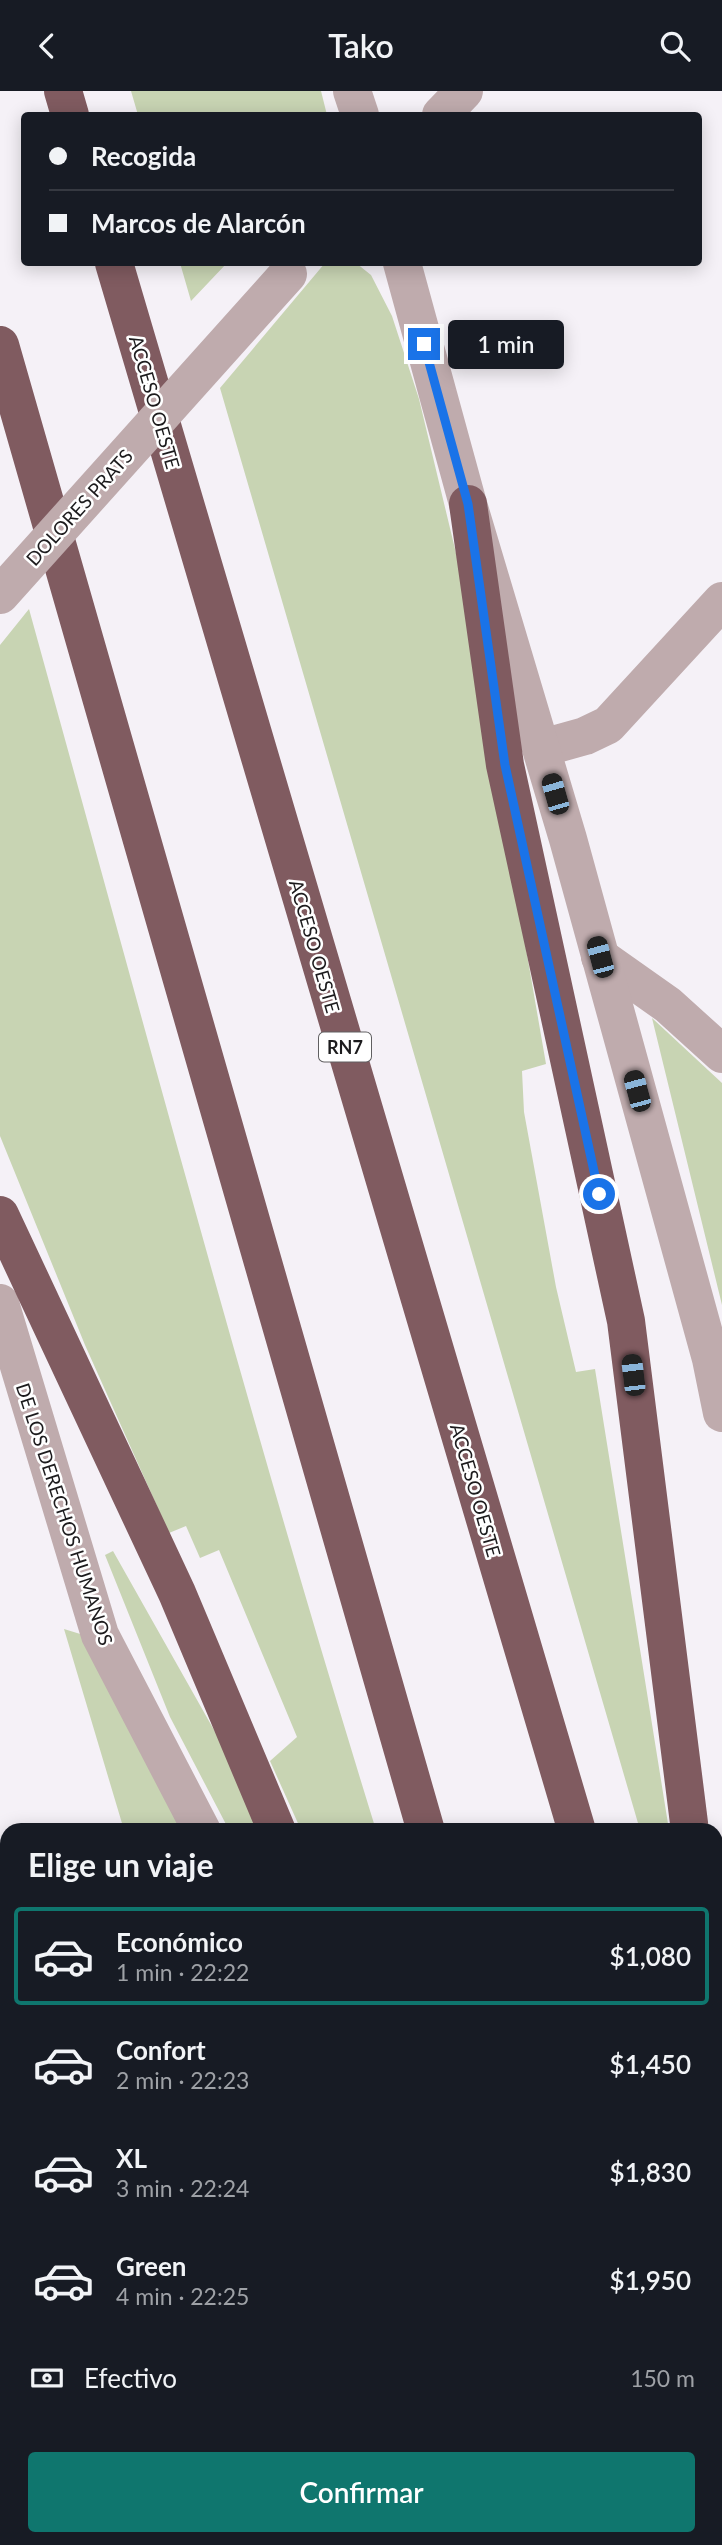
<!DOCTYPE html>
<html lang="es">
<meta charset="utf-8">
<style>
:root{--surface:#171b24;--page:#20242c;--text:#f1f3f6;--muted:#9ea1a6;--line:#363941;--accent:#0f766e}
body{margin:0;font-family:Lato,sans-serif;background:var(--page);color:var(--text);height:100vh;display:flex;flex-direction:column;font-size:26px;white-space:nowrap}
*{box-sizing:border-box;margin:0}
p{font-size:23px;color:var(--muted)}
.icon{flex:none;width:38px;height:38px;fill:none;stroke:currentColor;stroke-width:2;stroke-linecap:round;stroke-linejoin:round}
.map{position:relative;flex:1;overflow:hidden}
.drawer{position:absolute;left:0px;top:1732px;width:723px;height:723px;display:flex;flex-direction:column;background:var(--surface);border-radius:21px 21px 0 0;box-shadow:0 4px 18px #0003}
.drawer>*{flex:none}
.guide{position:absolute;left:21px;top:21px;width:681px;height:154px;border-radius:7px;box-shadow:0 4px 18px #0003;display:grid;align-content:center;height:154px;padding:0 28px;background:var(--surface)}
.end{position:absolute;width:32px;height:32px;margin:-16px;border:9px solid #1a73e8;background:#fff;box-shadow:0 0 0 4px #fff}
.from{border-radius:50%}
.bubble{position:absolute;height:49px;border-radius:7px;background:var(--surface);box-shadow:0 4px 18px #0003;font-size:23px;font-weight:600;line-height:49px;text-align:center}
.car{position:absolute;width:21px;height:42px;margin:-21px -10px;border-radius:9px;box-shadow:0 0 5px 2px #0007;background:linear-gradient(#222 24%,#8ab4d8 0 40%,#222 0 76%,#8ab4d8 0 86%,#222 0)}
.guide b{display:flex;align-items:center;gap:24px;height:66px;font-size:26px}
.guide b+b{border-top:2px solid var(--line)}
.guide i{width:18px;height:18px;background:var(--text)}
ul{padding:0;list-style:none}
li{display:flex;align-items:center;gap:21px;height:98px;margin:0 14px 10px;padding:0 14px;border:4px solid transparent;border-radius:7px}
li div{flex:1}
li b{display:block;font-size:26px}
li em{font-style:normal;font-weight:600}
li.active{border-color:var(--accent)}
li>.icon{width:63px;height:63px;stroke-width:1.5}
h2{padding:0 28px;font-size:32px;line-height:84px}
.pay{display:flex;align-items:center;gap:18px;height:77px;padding:0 28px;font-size:26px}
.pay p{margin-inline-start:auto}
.action{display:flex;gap:14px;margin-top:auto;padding:14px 28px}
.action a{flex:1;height:80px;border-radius:7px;background:var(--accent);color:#fff;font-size:28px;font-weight:600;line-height:80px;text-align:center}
header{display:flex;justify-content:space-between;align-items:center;height:91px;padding:0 28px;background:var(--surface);font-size:32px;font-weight:600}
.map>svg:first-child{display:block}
.green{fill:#c8d4b3}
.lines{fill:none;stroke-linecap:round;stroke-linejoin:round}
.minor{stroke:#bfabad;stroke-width:38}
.tertiary{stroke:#bfabad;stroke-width:38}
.motorway{stroke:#805b60;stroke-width:38}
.tertiary-bridge{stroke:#bfabad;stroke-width:38}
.route{stroke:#1a73e8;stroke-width:9}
.labels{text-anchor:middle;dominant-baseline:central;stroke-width:5;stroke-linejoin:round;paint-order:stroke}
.shield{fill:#fff;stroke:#605f61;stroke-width:2}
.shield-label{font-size:18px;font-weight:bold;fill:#1c1b1d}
.street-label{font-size:19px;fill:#1c1b1d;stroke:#fff}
</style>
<header><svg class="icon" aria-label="back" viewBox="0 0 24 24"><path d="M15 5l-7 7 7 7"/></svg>Tako<svg class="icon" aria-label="search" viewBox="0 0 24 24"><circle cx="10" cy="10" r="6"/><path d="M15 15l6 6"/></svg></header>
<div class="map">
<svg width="722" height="2454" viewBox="0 0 722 2454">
<rect width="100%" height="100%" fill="#f5f1f7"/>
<!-- green -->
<path class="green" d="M 131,0 L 321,0 L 327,24 L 138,24 Z
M 180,172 L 227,172 L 191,210 Z
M 325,172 L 356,172 L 371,184 L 392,225 L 419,308 L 461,483 L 546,973 L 522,980 L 524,1021 L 556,1196 L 576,1281 L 595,1278 L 669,1739 L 640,1739 L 220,297 Z
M 29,518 C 142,926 251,1335 376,1739 L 301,1739 L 270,1670 L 297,1646 L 219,1459 L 200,1467 L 186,1435 L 169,1442 L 85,1254 L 0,1045 L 0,554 Z
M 652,927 L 722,992 L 722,1214 Z
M 113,1460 L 236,1678 L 263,1739 L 229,1739 L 170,1626 L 105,1464 Z
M 64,1538 L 90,1546 L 182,1739 L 124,1739 Z"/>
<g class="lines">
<!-- minor -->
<path class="minor" d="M 542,657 L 585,645 L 608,634 L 722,510
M 600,866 L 668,914 L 722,963
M 0,1212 L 100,1544 L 202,1740
M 0,1826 L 7,1832
M 0,2082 L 7,2074
M 522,2448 L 524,2454
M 339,2454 L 344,2448"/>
<!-- tertiary -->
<path class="tertiary" d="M 352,0 L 360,24
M 441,24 L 464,0
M 402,172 L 468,413 L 568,748 L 711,1268 L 722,1322"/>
<!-- motorway -->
<path class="motorway" d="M 63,0 L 70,24
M 114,172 L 577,1740
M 0,254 L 426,1740
M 468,413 L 505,674 L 626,1230 L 690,1740
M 0,1124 L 177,1502 L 277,1740
M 716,1911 L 722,1951
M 716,2209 L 722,2230
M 591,2448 L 594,2454
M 629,2448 L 631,2454"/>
<!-- tertiary-bridge -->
<path class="tertiary-bridge" d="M 0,504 L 288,183"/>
</g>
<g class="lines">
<!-- route -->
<path class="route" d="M 424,253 L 468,413 L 505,674 L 599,1103"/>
</g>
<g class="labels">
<!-- shield labels -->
<rect class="shield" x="319" y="941.5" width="52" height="29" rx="5"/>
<g class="shield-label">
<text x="345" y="956">RN7</text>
</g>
<!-- street labels -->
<g class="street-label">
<text transform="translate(155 311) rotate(74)">ACCESO OESTE</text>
<text transform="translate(79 416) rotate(-48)">DOLORES PRATS</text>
<text transform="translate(315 855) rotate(74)">ACCESO OESTE</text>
<text transform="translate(476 1399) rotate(74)">ACCESO OESTE</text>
<text transform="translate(65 1423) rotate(72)">DE LOS DERECHOS HUMANOS</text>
</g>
</g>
</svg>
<i class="end from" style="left:599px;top:1103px"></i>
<i class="end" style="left:424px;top:253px"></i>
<div class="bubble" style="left:448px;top:229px;width:116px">1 min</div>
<i class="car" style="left:555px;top:703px;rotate:344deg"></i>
<i class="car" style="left:600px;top:866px;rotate:345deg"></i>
<i class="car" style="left:637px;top:1000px;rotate:345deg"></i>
<i class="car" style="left:633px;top:1284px;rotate:353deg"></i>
<div class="guide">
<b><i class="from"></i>Recogida</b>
<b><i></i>Marcos de Alarcón</b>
</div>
<section class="drawer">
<h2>Elige un viaje</h2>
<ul>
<li class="active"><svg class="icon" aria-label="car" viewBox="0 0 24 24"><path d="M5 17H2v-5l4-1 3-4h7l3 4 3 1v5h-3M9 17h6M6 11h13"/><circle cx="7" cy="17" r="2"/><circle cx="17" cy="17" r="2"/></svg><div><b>Económico</b><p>1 min · 22:22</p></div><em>$1,080</em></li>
<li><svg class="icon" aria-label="car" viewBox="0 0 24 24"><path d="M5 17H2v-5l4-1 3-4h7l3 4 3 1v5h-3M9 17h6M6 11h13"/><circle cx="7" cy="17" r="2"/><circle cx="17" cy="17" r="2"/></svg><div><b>Confort</b><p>2 min · 22:23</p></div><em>$1,450</em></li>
<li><svg class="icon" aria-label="car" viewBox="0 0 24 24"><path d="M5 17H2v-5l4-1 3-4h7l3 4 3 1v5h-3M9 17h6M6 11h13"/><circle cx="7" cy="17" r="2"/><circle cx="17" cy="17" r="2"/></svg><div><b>XL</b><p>3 min · 22:24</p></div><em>$1,830</em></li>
<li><svg class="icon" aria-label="car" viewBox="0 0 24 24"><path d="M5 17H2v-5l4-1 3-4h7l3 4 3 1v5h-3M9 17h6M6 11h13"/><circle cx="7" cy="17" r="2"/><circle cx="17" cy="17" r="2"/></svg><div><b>Green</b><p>4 min · 22:25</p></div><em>$1,950</em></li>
</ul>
<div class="pay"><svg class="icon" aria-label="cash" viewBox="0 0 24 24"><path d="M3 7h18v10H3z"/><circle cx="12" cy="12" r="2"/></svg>Efectivo<p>150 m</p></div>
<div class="action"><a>Confirmar</a></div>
</section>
</div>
